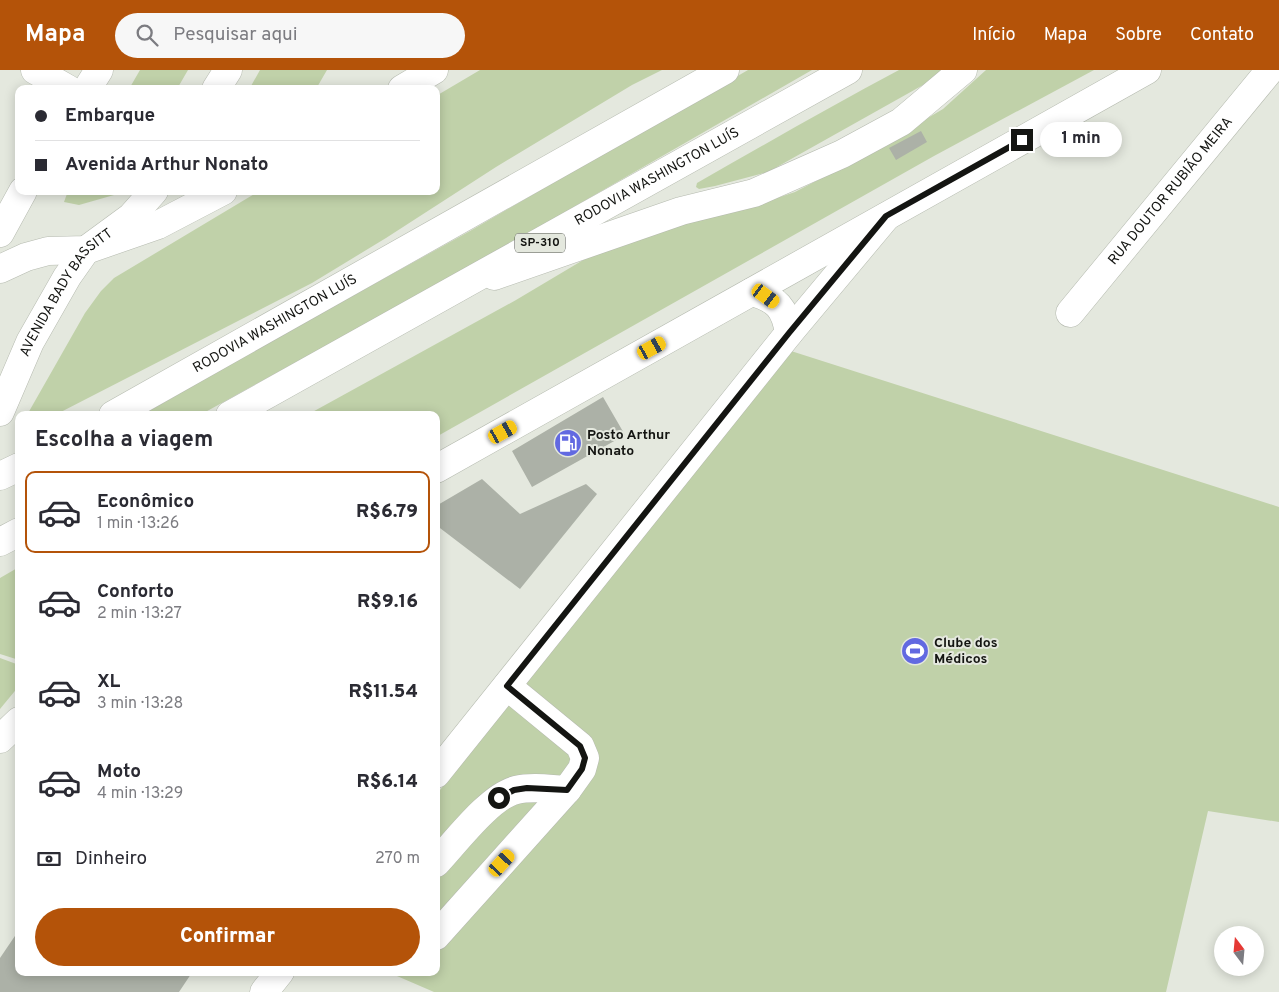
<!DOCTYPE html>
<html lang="pt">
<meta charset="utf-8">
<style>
:root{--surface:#fff;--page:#f7f7f7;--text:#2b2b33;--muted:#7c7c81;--line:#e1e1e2;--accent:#b45309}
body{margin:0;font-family:Overpass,sans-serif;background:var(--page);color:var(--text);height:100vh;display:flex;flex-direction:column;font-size:19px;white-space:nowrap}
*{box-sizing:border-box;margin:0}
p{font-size:16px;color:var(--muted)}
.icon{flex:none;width:28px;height:28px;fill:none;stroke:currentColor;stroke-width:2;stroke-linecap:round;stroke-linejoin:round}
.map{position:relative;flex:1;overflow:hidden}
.drawer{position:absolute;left:15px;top:341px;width:425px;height:565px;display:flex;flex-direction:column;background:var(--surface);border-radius:10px;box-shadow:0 2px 12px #0003}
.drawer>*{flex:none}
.guide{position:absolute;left:15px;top:15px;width:425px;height:110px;border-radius:10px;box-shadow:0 2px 12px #0003;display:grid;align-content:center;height:110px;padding:0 20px;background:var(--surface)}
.needle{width:32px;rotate:344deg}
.controls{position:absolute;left:1214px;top:856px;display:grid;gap:10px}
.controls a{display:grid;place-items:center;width:50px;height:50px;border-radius:50%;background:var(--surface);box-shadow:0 2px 12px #0003;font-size:25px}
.end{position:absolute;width:22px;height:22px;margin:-11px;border:6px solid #141512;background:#fff;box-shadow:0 0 0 2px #fff}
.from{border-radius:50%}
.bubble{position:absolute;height:35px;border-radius:18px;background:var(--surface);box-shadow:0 2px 12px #0003;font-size:16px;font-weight:800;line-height:35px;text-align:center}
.car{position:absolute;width:15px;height:30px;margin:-15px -8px;border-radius:6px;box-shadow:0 0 4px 1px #0007;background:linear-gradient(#f5c518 24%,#345 0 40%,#f5c518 0 76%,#345 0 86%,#f5c518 0)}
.guide b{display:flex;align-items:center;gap:18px;height:48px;font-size:19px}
.guide b+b{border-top:1px solid var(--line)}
.guide i{width:12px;height:12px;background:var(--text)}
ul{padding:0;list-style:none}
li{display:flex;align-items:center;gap:15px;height:82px;margin:0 10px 8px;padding:0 10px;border:2px solid transparent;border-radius:10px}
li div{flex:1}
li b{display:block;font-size:19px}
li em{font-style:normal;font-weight:800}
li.selected{border-color:var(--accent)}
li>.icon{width:45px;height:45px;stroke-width:1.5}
h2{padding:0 20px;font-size:22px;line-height:60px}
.pay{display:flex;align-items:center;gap:12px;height:55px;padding:0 20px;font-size:19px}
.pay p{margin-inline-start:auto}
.action{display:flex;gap:10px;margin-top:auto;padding:10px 20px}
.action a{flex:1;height:58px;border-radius:30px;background:var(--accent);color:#fff;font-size:20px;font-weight:800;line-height:58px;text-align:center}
header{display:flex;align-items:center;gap:30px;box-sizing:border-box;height:70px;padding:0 25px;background:var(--accent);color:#fff}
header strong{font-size:24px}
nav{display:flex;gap:28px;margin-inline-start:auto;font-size:18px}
.search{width:350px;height:45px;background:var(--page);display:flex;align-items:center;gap:12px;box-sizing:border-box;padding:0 18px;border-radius:28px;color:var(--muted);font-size:19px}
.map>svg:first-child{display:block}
.green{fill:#c0d1a9}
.building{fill:#acb1a7}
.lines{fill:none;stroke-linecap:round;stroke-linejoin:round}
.minor-casing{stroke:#b5baaf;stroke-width:29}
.major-casing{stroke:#b5baaf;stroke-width:29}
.highway-casing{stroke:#b5baaf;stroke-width:29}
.minor{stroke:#fff;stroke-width:28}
.major{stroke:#fff;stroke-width:28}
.highway{stroke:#fff;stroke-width:28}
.route{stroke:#141512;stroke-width:6}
.labels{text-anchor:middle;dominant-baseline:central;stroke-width:4;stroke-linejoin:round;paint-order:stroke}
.shield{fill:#e4e8de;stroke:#52544f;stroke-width:1}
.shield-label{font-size:12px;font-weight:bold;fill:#141512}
.street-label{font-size:14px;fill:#141512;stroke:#e4e8de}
.poi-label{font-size:14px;font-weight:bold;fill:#141512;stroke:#e4e8de;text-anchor:start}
</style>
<header>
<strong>Mapa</strong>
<div class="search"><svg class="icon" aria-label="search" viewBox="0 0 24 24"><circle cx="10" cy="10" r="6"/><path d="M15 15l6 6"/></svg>Pesquisar aqui</div>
<nav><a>Início</a><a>Mapa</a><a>Sobre</a><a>Contato</a></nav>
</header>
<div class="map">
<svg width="1279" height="922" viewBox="0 0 1279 922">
<rect width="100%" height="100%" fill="#e4e8de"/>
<!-- green -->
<path class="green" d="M 140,0 L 188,0 L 177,19 L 129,19 Z
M 260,0 L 327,0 L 316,19 L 256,19 L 251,16 Z
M 480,0 L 662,0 L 632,15 L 496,97 L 386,168 L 312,213 L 55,345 L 27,345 L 85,243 L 101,221 L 114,208 L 256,123 L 260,121 L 436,121 L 436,26 Z
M 748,0 L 812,0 L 492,184 L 200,345 L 142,345 L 273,270 L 470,161 Z
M 899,0 L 943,0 L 932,10 L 768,102 L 715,116 L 699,119 L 696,117 L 697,113 C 764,75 831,36 899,0 Z
M 986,0 L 1094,0 L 934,86 L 436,367 L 436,345 L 307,345 L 516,230 L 600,180 L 632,165 L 765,132 L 795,122 L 860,88 L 943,39 Z
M 68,121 L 116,121 L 114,125 L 79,135 L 64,132 Z
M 791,281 L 1279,437 L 1279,752 L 1208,741 L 1166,922 L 434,922 L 390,903 L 436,902 L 436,725 Z
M 19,497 L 19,590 L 0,584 L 0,508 Z
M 0,588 L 19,595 L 19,616 L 0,639 Z"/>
<!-- building -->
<path class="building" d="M 921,61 L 927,72 L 896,90 L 889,78 Z
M 603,327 L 625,365 L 532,417 L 512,381 Z
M 482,409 L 520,444 L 586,414 L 597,424 L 520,519 L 436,455 L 436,436 Z
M 19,860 L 19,902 L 188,902 L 191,904 L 179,922 L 0,922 L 0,888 Z"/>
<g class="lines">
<!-- minor casing -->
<g class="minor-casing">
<g id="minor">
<path d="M 35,0 L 68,19"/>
<path d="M 494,206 L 681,141 L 754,123 L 842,84 L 901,52 L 963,0"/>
<path id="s1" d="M 1070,243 L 1270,0"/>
<path d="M 436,704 L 789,263 L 886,147"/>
<path d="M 436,793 C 455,773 490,726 516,720 C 532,716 550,719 567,720"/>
<path d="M 436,866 L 567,720 L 582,699 L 585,688 L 580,676 L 507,616"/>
<path d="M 264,922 L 280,902"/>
</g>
</g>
<!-- major casing -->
<g class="major-casing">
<g id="major">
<path d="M 87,19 L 99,0"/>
<path d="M 216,19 L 228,0"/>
<path d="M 402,19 L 434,0"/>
<path d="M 0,163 L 23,121"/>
<path d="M 0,199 L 26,187 L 48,181 L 86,180 L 158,155 L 223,121"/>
<path d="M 752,222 C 777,229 785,238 789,263"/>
<path id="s2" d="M 0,342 L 30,272 L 67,207 L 86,180 L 131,147 L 154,121"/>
<path d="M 436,399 L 1147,0"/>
<path d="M 0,669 L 19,651"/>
</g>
</g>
<!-- highway casing -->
<g class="highway-casing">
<g id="highway">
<path id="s3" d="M 113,345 L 725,0"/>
<path id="s4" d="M 230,345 L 848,0"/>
<path d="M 0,406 L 19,397"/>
<path d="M 0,472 L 19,462"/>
</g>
</g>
<!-- minor -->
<use href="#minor" class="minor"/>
<!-- major -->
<use href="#major" class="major"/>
<!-- highway -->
<use href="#highway" class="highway"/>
</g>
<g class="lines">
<!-- route -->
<path class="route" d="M 499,728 L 514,720 L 527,718 L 567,720 L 582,699 L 585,688 L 580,676 L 507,616 L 789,263 L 886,146 L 1022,70"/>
</g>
<!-- icons -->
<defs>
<g id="fuel-disc" transform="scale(1.4375)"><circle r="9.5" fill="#6269e1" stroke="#e4e8de"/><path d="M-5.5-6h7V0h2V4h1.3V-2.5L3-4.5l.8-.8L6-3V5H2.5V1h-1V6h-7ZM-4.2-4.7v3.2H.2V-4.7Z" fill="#fff"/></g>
<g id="stadium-disc" transform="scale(1.4375)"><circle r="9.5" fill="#6269e1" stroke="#e4e8de"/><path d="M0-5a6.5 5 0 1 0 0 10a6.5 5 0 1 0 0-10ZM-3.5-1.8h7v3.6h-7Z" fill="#fff"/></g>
</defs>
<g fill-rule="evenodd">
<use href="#fuel-disc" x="568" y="373"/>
<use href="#stadium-disc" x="915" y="581"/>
</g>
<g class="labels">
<!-- shield labels -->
<rect class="shield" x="515" y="163.5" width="50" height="19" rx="4"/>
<g class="shield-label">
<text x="540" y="173">SP-310</text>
</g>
<!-- street labels -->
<g class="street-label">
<text stroke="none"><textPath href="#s4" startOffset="489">RODOVIA WASHINGTON LUÍS</textPath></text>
<text stroke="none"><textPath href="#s1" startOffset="158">RUA DOUTOR RUBIÃO MEIRA</textPath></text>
<text stroke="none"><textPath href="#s2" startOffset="138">AVENIDA BADY BASSITT</textPath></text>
<text stroke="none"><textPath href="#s3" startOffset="186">RODOVIA WASHINGTON LUÍS</textPath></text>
</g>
<!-- poi labels -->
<g class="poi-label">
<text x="587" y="365">Posto Arthur<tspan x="587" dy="16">Nonato</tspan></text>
<text x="934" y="573">Clube dos<tspan x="934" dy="16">Médicos</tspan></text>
</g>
</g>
</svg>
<div class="controls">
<a><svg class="needle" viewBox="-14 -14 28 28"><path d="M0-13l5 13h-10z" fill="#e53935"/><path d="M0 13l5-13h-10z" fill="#7c7c81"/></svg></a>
</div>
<i class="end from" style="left:499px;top:728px"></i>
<i class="end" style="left:1022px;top:70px"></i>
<div class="bubble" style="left:1040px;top:52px;width:82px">1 min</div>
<i class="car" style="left:766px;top:226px;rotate:126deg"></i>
<i class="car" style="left:652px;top:278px;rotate:61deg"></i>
<i class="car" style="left:503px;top:362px;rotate:61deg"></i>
<i class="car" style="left:502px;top:793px;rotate:42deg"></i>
<div class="guide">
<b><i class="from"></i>Embarque</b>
<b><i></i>Avenida Arthur Nonato</b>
</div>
<section class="drawer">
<h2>Escolha a viagem</h2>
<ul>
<li class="selected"><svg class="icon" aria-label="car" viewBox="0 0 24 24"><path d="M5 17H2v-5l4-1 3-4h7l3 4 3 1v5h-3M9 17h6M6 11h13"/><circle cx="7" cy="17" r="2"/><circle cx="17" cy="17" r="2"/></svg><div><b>Econômico</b><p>1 min · 13:26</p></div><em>R$6.79</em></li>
<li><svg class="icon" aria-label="car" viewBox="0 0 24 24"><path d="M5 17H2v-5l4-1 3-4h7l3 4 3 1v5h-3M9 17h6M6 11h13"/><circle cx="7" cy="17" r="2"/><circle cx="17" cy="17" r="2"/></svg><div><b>Conforto</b><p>2 min · 13:27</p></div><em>R$9.16</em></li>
<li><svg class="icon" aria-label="car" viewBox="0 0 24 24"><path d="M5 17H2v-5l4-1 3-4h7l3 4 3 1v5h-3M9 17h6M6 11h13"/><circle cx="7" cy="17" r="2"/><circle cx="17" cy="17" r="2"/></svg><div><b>XL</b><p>3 min · 13:28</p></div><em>R$11.54</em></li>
<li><svg class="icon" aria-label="car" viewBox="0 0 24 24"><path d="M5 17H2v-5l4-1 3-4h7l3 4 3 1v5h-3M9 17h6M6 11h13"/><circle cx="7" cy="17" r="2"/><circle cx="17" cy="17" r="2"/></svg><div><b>Moto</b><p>4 min · 13:29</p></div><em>R$6.14</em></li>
</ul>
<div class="pay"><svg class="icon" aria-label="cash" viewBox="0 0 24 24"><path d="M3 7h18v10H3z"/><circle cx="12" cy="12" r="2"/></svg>Dinheiro<p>270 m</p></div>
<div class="action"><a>Confirmar</a></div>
</section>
</div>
